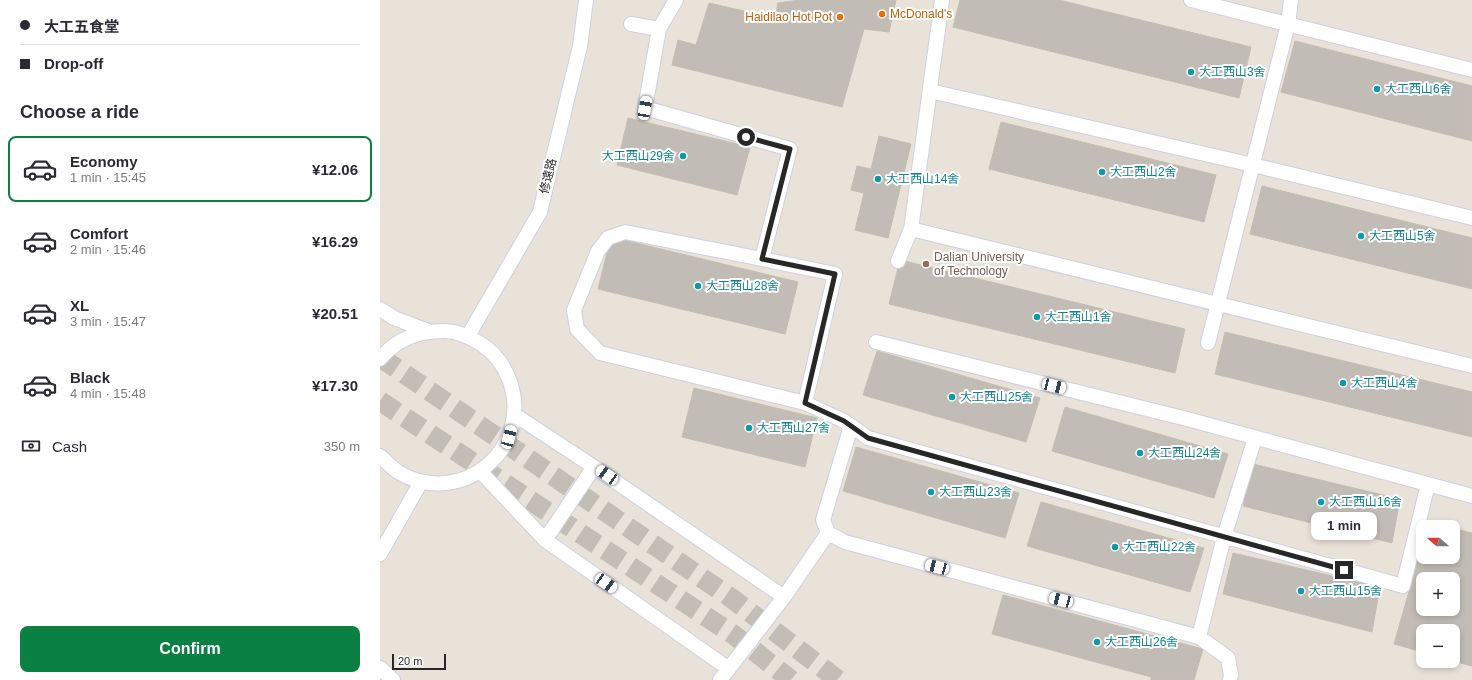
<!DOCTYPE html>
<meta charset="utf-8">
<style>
:root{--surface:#fff;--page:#f2f2f3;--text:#2b2b33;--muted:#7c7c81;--line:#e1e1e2;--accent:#0b8043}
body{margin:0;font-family:Arial,"Noto Sans SC",sans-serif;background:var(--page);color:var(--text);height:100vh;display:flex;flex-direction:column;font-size:15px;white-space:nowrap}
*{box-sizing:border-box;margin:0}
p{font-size:13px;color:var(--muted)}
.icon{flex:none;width:22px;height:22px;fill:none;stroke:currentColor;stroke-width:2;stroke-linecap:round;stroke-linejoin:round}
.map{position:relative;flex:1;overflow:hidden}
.drawer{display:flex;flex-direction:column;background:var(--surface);width:380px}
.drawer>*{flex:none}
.banner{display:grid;align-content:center;height:88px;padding:0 20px;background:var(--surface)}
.needle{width:26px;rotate:290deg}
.tools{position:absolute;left:1036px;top:520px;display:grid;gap:8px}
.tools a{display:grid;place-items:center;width:44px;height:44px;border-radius:8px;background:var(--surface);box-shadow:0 2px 6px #0003;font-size:20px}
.scale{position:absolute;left:12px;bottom:10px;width:54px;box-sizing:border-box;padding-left:4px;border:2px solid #272727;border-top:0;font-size:11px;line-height:14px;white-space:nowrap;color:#272727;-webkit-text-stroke:3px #fff;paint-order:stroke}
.end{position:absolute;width:18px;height:18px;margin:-9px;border:5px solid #272727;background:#fff;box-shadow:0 0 0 2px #fff}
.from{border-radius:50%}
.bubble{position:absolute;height:28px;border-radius:8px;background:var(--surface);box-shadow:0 2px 6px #0003;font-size:13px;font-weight:700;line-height:28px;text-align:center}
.car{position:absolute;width:12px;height:24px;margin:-12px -6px;border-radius:5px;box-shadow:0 0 3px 1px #0007;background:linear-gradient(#fff 24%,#345 0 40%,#fff 0 76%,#345 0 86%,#fff 0)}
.banner b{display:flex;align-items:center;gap:14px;height:38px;font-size:15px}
.banner b+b{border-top:1px solid var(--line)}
.banner i{width:10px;height:10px;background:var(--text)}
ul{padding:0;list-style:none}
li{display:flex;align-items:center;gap:12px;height:66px;margin:0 8px 6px;padding:0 12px;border:2px solid transparent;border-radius:8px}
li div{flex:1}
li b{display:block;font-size:15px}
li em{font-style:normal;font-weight:700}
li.selected{border-color:var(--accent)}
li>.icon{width:36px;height:36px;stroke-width:1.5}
h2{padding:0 20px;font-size:18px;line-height:48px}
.pay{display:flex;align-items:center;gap:10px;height:44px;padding:0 20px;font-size:15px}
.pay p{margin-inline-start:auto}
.button{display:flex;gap:8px;margin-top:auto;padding:8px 20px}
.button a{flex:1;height:46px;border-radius:8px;background:var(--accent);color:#fff;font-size:16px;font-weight:700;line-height:46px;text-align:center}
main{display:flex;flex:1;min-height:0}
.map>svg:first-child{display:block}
.building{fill:#c1bcb5;stroke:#c4beb2;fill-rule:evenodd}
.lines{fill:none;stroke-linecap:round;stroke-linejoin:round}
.secondary-tunnel{stroke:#c2bdb5;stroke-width:20;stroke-dasharray:20 10;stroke-linecap:butt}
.minor-casing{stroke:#cdd1e0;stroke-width:16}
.minor{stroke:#fff;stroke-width:14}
.route{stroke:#272727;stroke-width:5}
.food-dot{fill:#e8710a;stroke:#fff;stroke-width:1.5}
.culture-dot{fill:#0f9aa8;stroke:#fff;stroke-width:1.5}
.education-dot{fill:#8d6e63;stroke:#fff;stroke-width:1.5}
.labels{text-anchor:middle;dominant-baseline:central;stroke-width:4;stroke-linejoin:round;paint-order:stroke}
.food-label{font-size:12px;fill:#c56008;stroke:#fff;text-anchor:start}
.culture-label{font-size:12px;fill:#0d838f;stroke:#fff;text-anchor:start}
.street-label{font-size:12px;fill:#272727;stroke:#fff}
.education-label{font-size:12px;fill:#785e54;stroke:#fff;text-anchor:start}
</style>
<main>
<section class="drawer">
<div class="banner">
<b><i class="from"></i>大工五食堂</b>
<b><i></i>Drop-off</b>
</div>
<h2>Choose a ride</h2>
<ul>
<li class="selected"><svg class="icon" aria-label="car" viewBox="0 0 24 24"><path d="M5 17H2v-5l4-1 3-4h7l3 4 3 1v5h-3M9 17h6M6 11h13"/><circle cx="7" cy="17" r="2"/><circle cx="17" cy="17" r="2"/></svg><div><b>Economy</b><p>1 min · 15:45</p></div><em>¥12.06</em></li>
<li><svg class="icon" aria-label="car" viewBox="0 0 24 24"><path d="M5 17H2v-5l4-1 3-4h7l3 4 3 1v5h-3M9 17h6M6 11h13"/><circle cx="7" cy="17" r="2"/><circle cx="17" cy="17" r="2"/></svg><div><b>Comfort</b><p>2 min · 15:46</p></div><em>¥16.29</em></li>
<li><svg class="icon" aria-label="car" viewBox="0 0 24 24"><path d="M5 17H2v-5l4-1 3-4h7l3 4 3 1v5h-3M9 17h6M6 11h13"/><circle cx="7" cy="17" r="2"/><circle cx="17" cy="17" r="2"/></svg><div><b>XL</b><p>3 min · 15:47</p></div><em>¥20.51</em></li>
<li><svg class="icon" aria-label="car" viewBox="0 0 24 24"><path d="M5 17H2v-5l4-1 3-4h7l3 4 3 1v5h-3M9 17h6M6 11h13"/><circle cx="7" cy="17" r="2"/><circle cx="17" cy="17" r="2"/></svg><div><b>Black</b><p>4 min · 15:48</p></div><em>¥17.30</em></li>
</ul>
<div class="pay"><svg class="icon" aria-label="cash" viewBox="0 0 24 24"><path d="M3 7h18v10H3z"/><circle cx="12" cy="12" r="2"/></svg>Cash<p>350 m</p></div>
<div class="button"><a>Confirm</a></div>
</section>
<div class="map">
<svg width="1092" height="680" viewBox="0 0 1092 680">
<rect width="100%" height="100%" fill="#e9e2d8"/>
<!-- building -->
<path class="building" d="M 419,0 L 516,0 L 509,32 L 484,29 L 462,107 L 292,65 L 298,40 L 316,45 L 329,3 L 395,18 L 398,3 Z
M 580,0 L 679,0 L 871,47 L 859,98 L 573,27 Z
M 915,41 L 1092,86 L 1092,141 L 901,92 Z
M 248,118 L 370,147 L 357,195 L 237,165 Z
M 621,122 L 836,175 L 824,222 L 609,169 Z
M 499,136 L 531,144 L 508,238 L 475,230 L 484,193 L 471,190 L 477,166 L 491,169 Z
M 882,186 L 1092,238 L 1092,289 L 870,234 Z
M 231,237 L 418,282 L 405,334 L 218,289 Z
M 520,260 L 805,329 L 795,373 L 509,304 Z
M 845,332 L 1092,392 L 1092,437 L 835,374 Z
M 497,351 L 660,398 L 646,442 L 483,395 Z
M 314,388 L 437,418 L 425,467 L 302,437 Z
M 685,407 L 848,454 L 834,498 L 672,451 Z
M 476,447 L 639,493 L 625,538 L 463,491 Z
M 873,464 L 1020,499 L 1012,543 L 863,506 Z
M 661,502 L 824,548 L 810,592 L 647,546 Z
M 1049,521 L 1070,527 L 1047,527 Z
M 1073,528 L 1092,533 L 1092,666 L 1073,661 L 1073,631 L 1043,631 L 1043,652 L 1014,644 L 1043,542 L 1043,557 L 1073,557 ZM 1043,579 L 1073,579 L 1073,609 L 1043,609 Z
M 853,553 L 1000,587 L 992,632 L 843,594 Z
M 623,595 L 823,649 L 814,680 L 771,680 L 771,677 L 612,634 Z"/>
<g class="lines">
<!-- secondary-tunnel -->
<path class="secondary-tunnel" d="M 0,357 L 354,600 L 458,680
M 0,401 L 354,635 L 411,680"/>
<!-- minor casing -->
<g class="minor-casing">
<path id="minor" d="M 562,0 L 531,229 L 1092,366
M 811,0 L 1092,70
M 251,24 L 279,29 L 296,0
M 279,29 L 265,108 L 410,149 L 382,259 L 245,232 L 228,238 L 218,251 L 194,310 L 197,329 L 220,353 L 425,403 L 455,274 L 382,259
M 550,91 L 873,165 L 1092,218
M 518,261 L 531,229
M 0,309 L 14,318 L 48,331
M 88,336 L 160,212 L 200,46 L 206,0
M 496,342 L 807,419 L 1092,496
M 828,343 L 908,24 L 911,0
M 0,359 C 16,339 38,331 64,331 C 77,331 90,337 101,344 C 114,352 123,364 129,379 C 155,447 82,510 18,472 C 12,468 6,461 0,456
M 425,403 L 464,421 L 488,438 L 1023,586 L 1048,484
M 135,415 L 214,467 L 404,597
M 471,426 L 443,520 L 448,533 L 465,542 L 819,637 L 844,537 L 875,438
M 100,471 L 165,540 L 349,669
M 165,540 L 214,467
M 0,554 L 41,482
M 819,637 L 848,658 L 851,675 L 850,680
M 0,668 L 13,680
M 340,680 L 404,597 L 448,533"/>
</g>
<!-- minor -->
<use href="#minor" class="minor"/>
</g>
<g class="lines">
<!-- route -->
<path class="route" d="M 366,137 L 410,149 L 382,259 L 455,274 L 425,403 L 464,421 L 488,438 L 964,570"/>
</g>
<!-- markers -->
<g class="food-dot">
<circle cx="502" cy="14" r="4"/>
<circle cx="460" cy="17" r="4"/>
</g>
<g class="culture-dot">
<circle cx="811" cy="72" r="4"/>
<circle cx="997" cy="89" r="4"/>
<circle cx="303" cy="156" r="4"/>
<circle cx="722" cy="172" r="4"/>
<circle cx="498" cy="179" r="4"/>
<circle cx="981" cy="236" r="4"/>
<circle cx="318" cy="286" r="4"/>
<circle cx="657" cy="317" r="4"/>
<circle cx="963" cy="383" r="4"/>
<circle cx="572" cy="397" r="4"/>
<circle cx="369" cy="428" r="4"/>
<circle cx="760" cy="453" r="4"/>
<circle cx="551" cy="492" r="4"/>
<circle cx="941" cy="502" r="4"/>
<circle cx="735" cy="547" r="4"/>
<circle cx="921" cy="591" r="4"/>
<circle cx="717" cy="642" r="4"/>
</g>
<circle class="education-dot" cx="546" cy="264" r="4"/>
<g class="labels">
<!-- food labels -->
<g class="food-label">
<text x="510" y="14">McDonald's</text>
<text x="452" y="17" text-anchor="end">Haidilao Hot Pot</text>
</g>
<!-- culture labels -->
<g class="culture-label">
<text x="819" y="72">大工西山3舍</text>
<text x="1005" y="89">大工西山6舍</text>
<text x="295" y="156" text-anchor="end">大工西山29舍</text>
<text x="730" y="172">大工西山2舍</text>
<text x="506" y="179">大工西山14舍</text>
<text x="989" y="236">大工西山5舍</text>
<text x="326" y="286">大工西山28舍</text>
<text x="665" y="317">大工西山1舍</text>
<text x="971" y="383">大工西山4舍</text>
<text x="580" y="397">大工西山25舍</text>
<text x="377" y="428">大工西山27舍</text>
<text x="768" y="453">大工西山24舍</text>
<text x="559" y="492">大工西山23舍</text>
<text x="949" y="502">大工西山16舍</text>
<text x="743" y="547">大工西山22舍</text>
<text x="929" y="591">大工西山15舍</text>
<text x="725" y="642">大工西山26舍</text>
</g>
<!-- street labels -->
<g class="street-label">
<text transform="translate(168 176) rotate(-76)">修遠路</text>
</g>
<!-- education labels -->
<g class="education-label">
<text x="554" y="257">Dalian University<tspan x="554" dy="14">of Technology</tspan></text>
</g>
</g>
</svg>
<div class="tools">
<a><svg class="needle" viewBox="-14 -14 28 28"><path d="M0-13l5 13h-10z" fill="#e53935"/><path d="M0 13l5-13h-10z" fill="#7c7c81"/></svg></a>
<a>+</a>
<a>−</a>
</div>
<div class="scale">20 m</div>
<i class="end from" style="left:366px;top:137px"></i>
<i class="end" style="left:964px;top:570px"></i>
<div class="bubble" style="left:931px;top:512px;width:66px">1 min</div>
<i class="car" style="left:265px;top:108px;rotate:10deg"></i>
<i class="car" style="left:674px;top:386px;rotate:104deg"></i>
<i class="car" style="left:129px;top:437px;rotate:15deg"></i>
<i class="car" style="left:227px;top:475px;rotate:305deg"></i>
<i class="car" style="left:557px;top:567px;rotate:285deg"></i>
<i class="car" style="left:226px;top:583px;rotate:125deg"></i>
<i class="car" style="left:681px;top:600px;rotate:285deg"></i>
</div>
</main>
